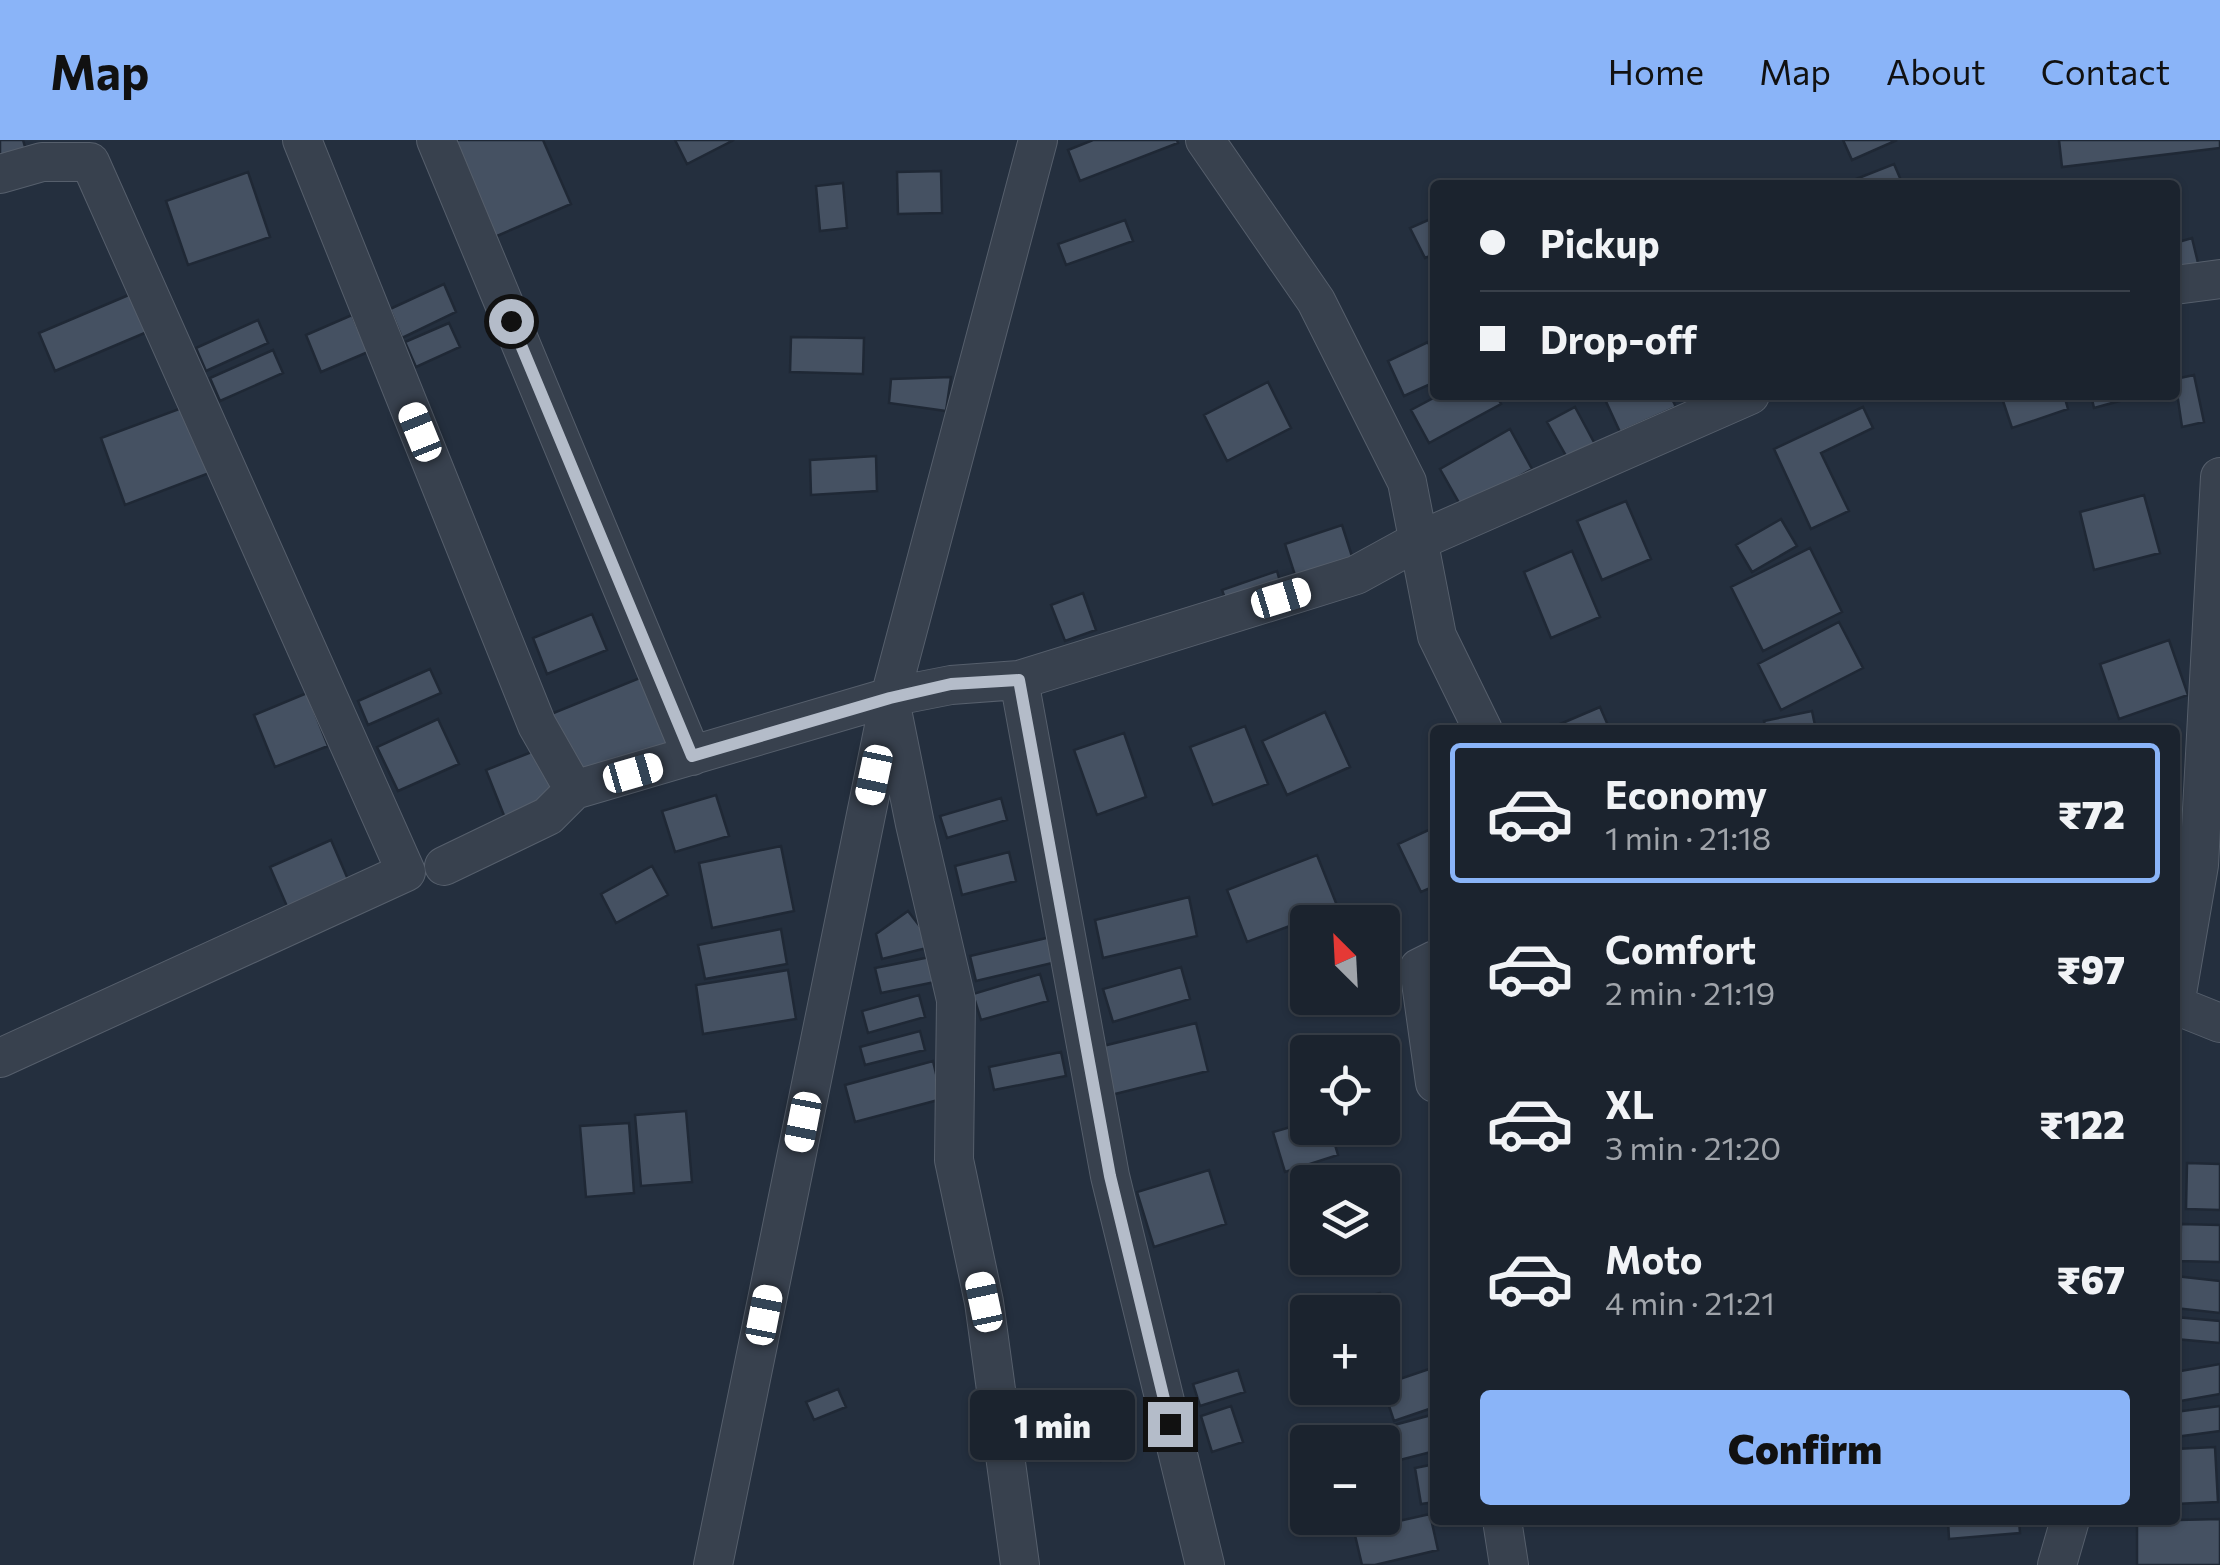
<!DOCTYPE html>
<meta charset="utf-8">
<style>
:root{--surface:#1b232e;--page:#242b36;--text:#f1f3f6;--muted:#a0a4aa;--line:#39404a;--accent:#8ab4f8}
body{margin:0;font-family:Commissioner,sans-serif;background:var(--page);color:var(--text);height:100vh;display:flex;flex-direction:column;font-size:38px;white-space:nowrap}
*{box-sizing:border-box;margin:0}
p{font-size:32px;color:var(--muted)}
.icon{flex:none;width:55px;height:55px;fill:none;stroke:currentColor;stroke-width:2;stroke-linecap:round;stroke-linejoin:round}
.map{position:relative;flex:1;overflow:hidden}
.details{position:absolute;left:1430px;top:585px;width:750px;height:800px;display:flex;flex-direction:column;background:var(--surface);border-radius:10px;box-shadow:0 2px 8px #0004,0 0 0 2px var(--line)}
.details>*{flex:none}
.hud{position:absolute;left:1430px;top:40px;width:750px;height:220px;border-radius:10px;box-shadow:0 2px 8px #0004,0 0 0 2px var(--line);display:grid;align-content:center;height:220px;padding:0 50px;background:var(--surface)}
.needle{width:65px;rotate:336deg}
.tools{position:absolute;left:1290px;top:765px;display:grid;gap:20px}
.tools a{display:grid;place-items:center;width:110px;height:110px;border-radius:10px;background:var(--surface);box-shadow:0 2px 8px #0004,0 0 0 2px var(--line);font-size:50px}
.end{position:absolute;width:45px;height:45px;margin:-22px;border:12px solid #b4bcc9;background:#111;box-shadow:0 0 0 5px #111}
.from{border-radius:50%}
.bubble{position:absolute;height:70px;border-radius:10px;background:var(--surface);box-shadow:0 2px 8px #0004,0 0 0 2px var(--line);font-size:32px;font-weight:800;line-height:70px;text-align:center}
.car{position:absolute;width:30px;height:60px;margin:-30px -15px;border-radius:12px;box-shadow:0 0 8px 2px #0007;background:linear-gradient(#fff 24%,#345 0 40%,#fff 0 76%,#345 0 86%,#fff 0)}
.hud b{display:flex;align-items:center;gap:35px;height:95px;font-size:38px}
.hud b+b{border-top:2px solid var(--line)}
.hud i{width:25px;height:25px;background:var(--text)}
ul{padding:18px 0 0;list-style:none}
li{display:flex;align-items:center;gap:30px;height:140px;margin:0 20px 15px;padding:0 30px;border:5px solid transparent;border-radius:10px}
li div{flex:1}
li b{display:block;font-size:38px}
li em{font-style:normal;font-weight:800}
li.on{border-color:var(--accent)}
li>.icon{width:90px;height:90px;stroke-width:1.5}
.button{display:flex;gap:20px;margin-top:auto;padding:20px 50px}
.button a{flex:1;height:115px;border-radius:10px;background:var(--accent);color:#111;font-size:40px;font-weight:800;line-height:115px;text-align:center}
header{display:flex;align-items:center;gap:60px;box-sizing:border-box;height:140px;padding:0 50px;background:var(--accent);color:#111}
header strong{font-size:48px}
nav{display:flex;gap:55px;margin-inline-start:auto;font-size:35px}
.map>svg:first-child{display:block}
.building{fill:#455162;stroke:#1f2835;stroke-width:2.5}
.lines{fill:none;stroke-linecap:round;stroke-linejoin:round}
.minor-casing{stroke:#565f6c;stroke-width:40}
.minor{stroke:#38414e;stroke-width:38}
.route{stroke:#b4bcc9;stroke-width:12}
</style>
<header>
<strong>Map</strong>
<nav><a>Home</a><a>Map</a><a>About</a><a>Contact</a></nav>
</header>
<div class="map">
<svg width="2220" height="1425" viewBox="0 0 2220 1425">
<rect width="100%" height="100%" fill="#242f3e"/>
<!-- building -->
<path class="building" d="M 0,0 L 23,0 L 28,17 L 0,26 Z
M 447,0 L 543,0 L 571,64 L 490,99 Z
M 675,0 L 734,0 L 687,24 Z
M 1093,0 L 1177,0 L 1178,3 L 1080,41 L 1068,10 Z
M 1843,0 L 1897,0 L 1852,20 Z
M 2059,0 L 2220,0 L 2220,8 L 2062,27 Z
M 1894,24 L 1903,45 L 1858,45 L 1856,39 Z
M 941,31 L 942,73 L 898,74 L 897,32 Z
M 248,32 L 270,97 L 188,125 L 166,61 Z
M 843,43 L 847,88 L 820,91 L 816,46 Z
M 1435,77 L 1435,114 L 1425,118 L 1410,88 Z
M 1125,80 L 1133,101 L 1066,125 L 1058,104 Z
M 2192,98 L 2199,127 L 2175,133 L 2175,103 Z
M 444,144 L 456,172 L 402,198 L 390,169 Z
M 131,154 L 147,192 L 55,231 L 39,193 Z
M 352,175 L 368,212 L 321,232 L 306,195 Z
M 258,180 L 268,203 L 206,231 L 196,208 Z
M 449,183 L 460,207 L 416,227 L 405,202 Z
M 791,197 L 864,198 L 863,234 L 790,232 Z
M 1428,202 L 1435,219 L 1435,242 L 1404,256 L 1388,221 Z
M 273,210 L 283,233 L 220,261 L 210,238 Z
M 2194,235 L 2204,282 L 2182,287 L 2175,239 Z
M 951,237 L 946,271 L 889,263 L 891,239 Z
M 1268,242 L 1291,288 L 1227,321 L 1204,275 Z
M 1439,255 L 1496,255 L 1501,264 L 1429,303 L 1411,270 Z
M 1603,255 L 1670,255 L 1676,267 L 1620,292 Z
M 2001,255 L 2064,255 L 2068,269 L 2012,288 Z
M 2091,255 L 2122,255 L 2123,260 L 2094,268 Z
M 187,266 L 212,332 L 125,365 L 101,298 Z
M 1575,267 L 1596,306 L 1569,321 L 1547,282 Z
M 1863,267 L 1873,288 L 1821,313 L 1849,371 L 1811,389 L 1774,309 Z
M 1510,289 L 1532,329 L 1462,368 L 1440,329 Z
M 876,316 L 877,351 L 811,355 L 810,320 Z
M 2144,355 L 2160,413 L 2094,430 L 2080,372 Z
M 1626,361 L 1651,419 L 1602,440 L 1577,381 Z
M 1781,379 L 1797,406 L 1752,432 L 1736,405 Z
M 1342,385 L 1357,432 L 1300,451 L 1285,404 Z
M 1810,408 L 1842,472 L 1763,511 L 1731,447 Z
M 1572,411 L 1600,477 L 1551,498 L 1524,432 Z
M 1277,431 L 1283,452 L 1229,470 L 1222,450 Z
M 1083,453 L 1096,490 L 1065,501 L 1051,465 Z
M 592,474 L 607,510 L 547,534 L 533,498 Z
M 1839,482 L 1863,528 L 1781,570 L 1758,524 Z
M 2169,500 L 2188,555 L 2119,579 L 2100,524 Z
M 430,529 L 441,553 L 368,585 L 358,561 Z
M 652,533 L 680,600 L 579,642 L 551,574 Z
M 307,553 L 328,606 L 275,627 L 254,575 Z
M 1600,567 L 1610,590 L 1546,590 Z
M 1812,571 L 1816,590 L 1766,590 L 1764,581 Z
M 1325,572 L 1350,627 L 1287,655 L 1262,601 Z
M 438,579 L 459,624 L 398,651 L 377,607 Z
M 1245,586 L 1268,644 L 1213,665 L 1190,607 Z
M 1124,593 L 1146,657 L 1097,675 L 1074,610 Z
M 539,609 L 558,656 L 505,678 L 486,630 Z
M 716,655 L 729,696 L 675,712 L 662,671 Z
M 1001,658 L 1007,680 L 947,698 L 940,676 Z
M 1435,687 L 1435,746 L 1421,752 L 1398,704 Z
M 331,700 L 350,744 L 289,771 L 270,727 Z
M 781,706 L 794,771 L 712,788 L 699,723 Z
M 1009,712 L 1016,741 L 962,755 L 955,726 Z
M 1317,715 L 1338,768 L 1247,802 L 1227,750 Z
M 652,726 L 668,755 L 616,783 L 601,754 Z
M 1189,757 L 1197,796 L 1103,818 L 1095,780 Z
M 908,771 L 935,806 L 882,819 L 876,794 Z
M 781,789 L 787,824 L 705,839 L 698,805 Z
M 1059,795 L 1065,820 L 976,841 L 970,816 Z
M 930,817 L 935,842 L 881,853 L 875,828 Z
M 1181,827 L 1190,859 L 1113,882 L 1103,849 Z
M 788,830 L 796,879 L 703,894 L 696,845 Z
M 1040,834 L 1048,861 L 981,880 L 973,854 Z
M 919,855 L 925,877 L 868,893 L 862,871 Z
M 1196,883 L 1208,931 L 1111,955 L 1099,907 Z
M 920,891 L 925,910 L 865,925 L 860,907 Z
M 1061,912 L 1066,936 L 994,950 L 989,927 Z
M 933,921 L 942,959 L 855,982 L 845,945 Z
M 686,971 L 692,1042 L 641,1046 L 635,975 Z
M 1308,982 L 1308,988 L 1330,988 L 1338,1015 L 1285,1032 L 1273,992 Z
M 629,983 L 634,1053 L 586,1057 L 580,986 Z
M 2187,1023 L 2220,1024 L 2220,1070 L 2186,1069 Z
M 1209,1030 L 1226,1084 L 1154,1107 L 1137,1052 Z
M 2181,1084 L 2220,1085 L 2220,1122 L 2180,1121 Z
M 2175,1136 L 2220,1141 L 2220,1173 L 2175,1168 Z
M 1380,1153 L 1389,1189 L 1382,1191 L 1382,1172 L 1340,1172 L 1338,1164 Z
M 2175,1177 L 2220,1181 L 2220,1203 L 2175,1199 Z
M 2220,1224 L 2220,1254 L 2175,1262 L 2175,1232 Z
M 1435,1227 L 1435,1267 L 1394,1281 L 1382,1245 Z
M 1238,1230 L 1245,1252 L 1200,1266 L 1193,1244 Z
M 838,1249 L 846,1267 L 814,1280 L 806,1262 Z
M 1231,1266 L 1243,1302 L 1212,1312 L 1201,1276 Z
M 2220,1266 L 2220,1291 L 2175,1297 L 2175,1272 Z
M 1435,1274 L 1435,1311 L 1392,1322 L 1383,1288 Z
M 1126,1288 L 1133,1309 L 1101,1321 L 1093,1299 Z
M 2215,1307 L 2218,1362 L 2175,1364 L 2175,1309 Z
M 1435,1324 L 1435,1362 L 1421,1364 L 1415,1328 Z
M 1430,1374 L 1438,1410 L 1375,1425 L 1362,1425 L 1354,1391 Z
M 2220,1379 L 2220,1425 L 2137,1425 L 2137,1381 Z
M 1948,1380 L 2019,1380 L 2020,1393 L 1949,1399 Z"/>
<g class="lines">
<!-- minor casing -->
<g class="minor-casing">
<path id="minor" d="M 302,0 L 537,585 L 574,650
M 436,0 L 692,616
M 1205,0 L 1316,161 L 1407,342 L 1437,496 L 1483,590
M 0,34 L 42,22 L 90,22 L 406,732 L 0,918
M 2175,145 L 2220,139
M 2220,337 L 2199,725 L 2175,865 L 2220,883
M 1019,540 L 1110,1036 L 1205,1425
M 893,575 L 915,684 L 956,860 L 954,1020 L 984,1162 L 1020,1425
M 444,726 L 548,676 L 574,650 L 890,557 L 951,545 L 1019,540 L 1356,435 L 1418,401 L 1750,255
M 1435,820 L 1419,828 L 1435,943
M 1502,1380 L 1509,1425
M 713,1425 L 890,557 L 1038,0
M 2057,1425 L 2070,1380"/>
</g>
<!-- minor -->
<use href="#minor" class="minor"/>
</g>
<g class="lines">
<!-- route -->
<path class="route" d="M 511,181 L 692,616 L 890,558 L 951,544 L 1019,540 L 1110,1036 L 1170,1284"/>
</g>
</svg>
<div class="tools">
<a><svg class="needle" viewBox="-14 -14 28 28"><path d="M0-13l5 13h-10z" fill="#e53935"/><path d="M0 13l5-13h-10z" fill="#a0a4aa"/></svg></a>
<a><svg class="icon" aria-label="locate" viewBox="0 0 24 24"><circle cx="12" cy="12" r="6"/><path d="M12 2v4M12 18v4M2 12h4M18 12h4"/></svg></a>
<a><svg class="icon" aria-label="layers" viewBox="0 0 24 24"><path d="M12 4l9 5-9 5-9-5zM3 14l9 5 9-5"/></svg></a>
<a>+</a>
<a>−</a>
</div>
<i class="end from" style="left:511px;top:181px"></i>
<i class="end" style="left:1170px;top:1284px"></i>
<div class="bubble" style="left:970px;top:1250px;width:165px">1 min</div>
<i class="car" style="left:420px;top:292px;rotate:338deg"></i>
<i class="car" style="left:1281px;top:458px;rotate:73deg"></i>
<i class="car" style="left:633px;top:633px;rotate:74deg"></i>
<i class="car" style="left:874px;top:635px;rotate:192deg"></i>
<i class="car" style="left:803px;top:982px;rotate:191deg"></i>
<i class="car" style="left:984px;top:1162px;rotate:348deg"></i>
<i class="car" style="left:764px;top:1175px;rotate:11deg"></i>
<div class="hud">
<b><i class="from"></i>Pickup</b>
<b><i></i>Drop-off</b>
</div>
<section class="details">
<ul>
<li class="on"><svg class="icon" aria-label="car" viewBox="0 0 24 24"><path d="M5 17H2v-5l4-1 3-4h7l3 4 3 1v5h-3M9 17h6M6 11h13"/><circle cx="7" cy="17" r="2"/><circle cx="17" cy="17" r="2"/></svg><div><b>Economy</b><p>1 min · 21:18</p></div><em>₹72</em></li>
<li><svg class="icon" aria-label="car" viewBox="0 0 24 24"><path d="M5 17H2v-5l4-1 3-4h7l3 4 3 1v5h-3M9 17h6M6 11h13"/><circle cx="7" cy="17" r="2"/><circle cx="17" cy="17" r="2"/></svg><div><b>Comfort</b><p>2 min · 21:19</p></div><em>₹97</em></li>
<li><svg class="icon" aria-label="car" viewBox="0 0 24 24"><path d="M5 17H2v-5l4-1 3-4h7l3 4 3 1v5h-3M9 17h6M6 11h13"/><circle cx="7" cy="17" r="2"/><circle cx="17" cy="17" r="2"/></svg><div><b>XL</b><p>3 min · 21:20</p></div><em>₹122</em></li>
<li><svg class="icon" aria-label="car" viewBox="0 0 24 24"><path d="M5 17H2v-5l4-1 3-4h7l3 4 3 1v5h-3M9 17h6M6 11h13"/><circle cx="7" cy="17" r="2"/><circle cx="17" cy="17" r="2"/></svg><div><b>Moto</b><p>4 min · 21:21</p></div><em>₹67</em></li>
</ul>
<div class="button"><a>Confirm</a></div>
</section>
</div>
